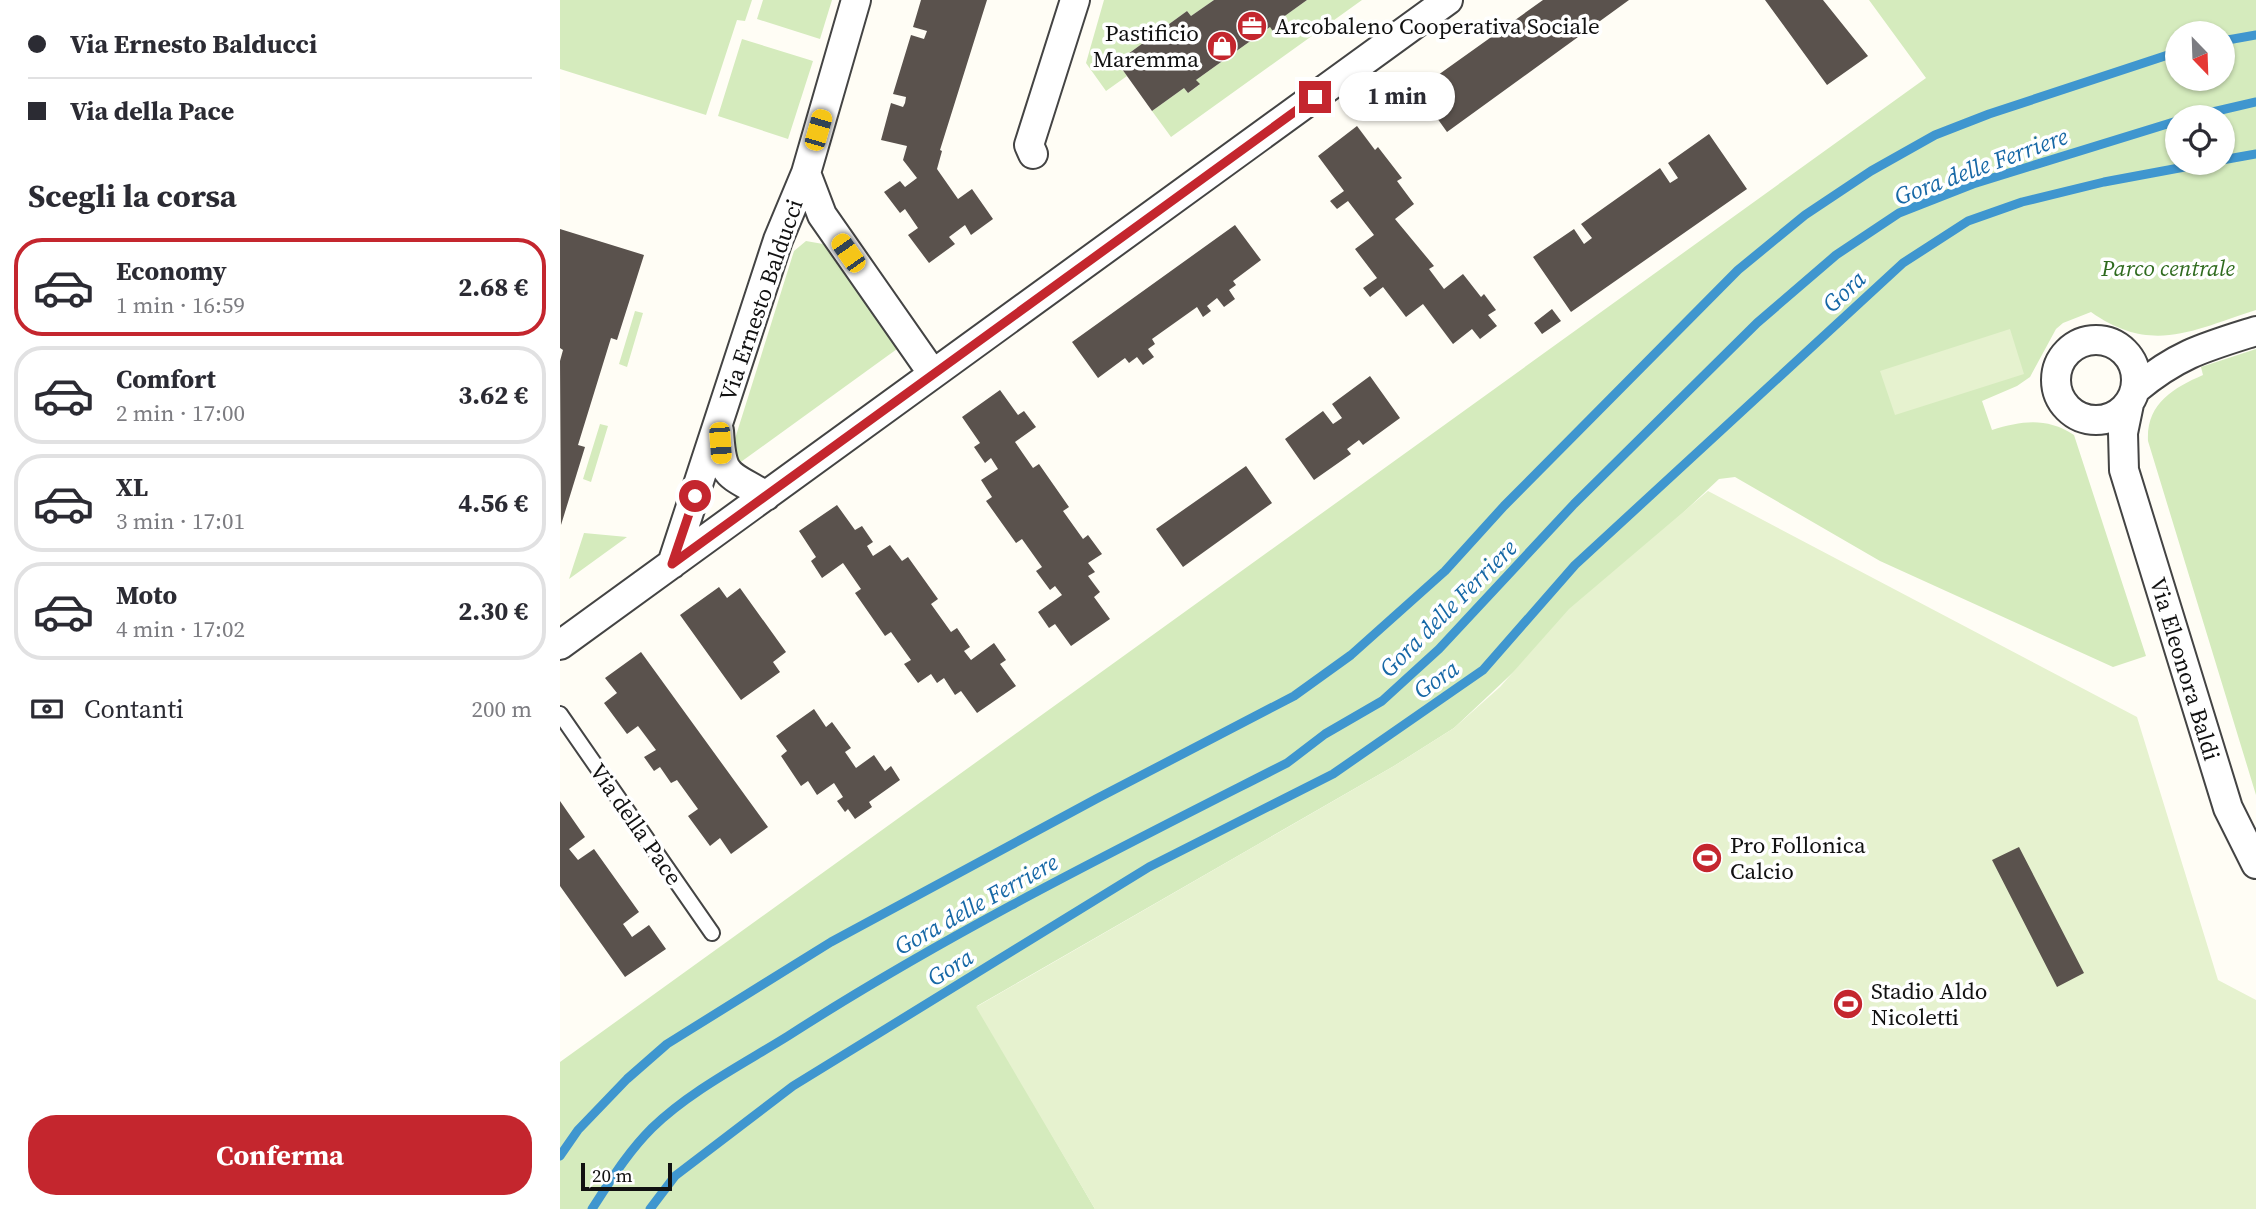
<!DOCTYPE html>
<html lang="it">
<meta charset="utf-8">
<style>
:root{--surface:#fff;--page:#f2f2f3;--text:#2b2b33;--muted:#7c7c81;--line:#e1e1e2;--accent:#c4262e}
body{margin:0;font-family:"Source Serif 4",serif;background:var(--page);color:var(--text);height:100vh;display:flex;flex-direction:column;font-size:26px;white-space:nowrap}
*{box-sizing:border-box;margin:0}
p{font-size:23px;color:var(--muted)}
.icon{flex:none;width:38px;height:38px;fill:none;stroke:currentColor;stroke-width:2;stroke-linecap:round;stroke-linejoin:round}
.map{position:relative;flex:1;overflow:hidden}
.sheet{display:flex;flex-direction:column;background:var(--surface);width:560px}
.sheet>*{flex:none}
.hud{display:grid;align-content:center;height:154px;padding:0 28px;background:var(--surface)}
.needle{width:46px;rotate:157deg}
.fabs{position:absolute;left:1605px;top:21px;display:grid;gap:14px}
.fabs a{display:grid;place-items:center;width:70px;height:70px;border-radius:50%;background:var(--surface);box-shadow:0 2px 5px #0004;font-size:35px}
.scale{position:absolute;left:21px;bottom:18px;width:91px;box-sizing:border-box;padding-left:7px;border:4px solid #111;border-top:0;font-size:19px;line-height:24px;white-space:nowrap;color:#111;-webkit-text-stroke:5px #fff;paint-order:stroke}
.end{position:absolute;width:32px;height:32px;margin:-16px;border:9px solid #c4262e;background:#fff;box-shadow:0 0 0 4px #fff}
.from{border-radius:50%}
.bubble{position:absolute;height:49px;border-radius:24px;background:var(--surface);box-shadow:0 2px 5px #0004;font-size:23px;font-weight:700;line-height:49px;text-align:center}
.car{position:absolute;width:21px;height:42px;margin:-21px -10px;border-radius:9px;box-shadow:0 0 5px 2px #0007;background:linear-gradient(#f5c518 24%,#345 0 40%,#f5c518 0 76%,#345 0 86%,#f5c518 0)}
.hud b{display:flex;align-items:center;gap:24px;height:66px;font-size:26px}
.hud b+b{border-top:2px solid var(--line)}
.hud i{width:18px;height:18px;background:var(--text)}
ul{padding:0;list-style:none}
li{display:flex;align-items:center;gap:21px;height:98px;margin:0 14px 10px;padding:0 14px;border:4px solid var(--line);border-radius:28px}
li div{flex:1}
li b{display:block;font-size:26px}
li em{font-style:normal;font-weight:700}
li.current{border-color:var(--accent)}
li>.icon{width:63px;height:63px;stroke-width:1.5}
h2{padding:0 28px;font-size:32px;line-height:84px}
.pay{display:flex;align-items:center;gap:18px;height:77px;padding:0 28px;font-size:26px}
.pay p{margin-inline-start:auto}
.action{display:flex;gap:14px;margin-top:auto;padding:14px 28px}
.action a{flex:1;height:80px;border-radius:28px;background:var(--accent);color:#fff;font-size:28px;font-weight:700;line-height:80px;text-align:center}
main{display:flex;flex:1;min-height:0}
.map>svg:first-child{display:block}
.green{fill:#d5ebbd;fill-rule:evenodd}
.pitch{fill:#e6f2cf}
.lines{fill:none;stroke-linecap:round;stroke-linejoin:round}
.stream{stroke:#3f96cf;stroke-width:9}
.building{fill:#5a524d}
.service-casing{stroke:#444;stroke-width:18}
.minor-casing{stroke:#444;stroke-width:32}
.service{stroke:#fff;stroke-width:14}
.minor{stroke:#fff;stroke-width:28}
.route{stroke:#c4262e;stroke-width:9}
.labels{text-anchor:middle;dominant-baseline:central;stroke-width:7;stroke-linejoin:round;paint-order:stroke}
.poi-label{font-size:23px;fill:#111;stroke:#fff;text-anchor:start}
.park-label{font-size:23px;font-style:italic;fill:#2f6b1f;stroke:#fff}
.street-label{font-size:23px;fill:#111;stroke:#fff}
.water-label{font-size:24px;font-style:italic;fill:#1768a6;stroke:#fff}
</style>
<main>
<section class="sheet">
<div class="hud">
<b><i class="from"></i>Via Ernesto Balducci</b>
<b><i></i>Via della Pace</b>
</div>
<h2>Scegli la corsa</h2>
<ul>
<li class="current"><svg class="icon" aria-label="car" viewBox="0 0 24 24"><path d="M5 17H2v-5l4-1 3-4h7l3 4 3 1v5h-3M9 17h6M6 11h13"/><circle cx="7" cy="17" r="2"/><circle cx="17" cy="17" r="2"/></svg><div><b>Economy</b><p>1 min · 16:59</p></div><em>2.68 €</em></li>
<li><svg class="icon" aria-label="car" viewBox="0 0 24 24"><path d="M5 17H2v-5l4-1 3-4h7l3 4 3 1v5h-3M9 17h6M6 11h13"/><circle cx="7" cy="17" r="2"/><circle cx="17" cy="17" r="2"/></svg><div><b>Comfort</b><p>2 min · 17:00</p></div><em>3.62 €</em></li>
<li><svg class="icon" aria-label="car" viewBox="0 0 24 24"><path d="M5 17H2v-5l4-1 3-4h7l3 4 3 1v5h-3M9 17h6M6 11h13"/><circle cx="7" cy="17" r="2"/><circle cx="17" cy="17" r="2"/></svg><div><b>XL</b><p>3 min · 17:01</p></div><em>4.56 €</em></li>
<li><svg class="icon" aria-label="car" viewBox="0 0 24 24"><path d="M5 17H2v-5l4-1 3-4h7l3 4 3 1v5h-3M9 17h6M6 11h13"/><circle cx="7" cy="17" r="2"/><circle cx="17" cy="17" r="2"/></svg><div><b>Moto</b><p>4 min · 17:02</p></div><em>2.30 €</em></li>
</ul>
<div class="pay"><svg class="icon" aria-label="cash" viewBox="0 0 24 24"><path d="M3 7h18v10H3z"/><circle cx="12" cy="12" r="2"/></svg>Contanti<p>200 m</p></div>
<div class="action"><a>Conferma</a></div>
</section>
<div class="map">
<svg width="1696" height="1209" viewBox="0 0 1696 1209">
<rect width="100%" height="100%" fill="#fffdf5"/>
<!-- green -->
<path class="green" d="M 0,0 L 192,0 L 185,21 L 177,20 L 146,115 L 0,69 Z
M 203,0 L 272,0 L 260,39 L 197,19 Z
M 544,0 L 654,0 L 631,16 L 627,11 L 557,62 L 567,76 L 546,91 L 526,63 Z
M 747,0 L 802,0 L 611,137 L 592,111 L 624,88 L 628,93 L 639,85 L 636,80 L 710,27 L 716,36 L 728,28 L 722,18 Z
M 1309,0 L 1696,0 L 1696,310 C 1633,330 1592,355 1531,312 L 1503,323 L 1496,329 L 1470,377 L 1457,386 L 1422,401 L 1432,430 C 1462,421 1486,417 1514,435 L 1586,656 L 1553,667 L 1320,561 L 1175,477 L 1159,479 L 894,728 L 834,766 L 417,1006 L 535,1209 L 0,1209 L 0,1062 L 1366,78 ZM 1617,33 L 1662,33 L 1662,79 L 1617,79 ZM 1617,117 L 1662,117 L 1662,163 L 1617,163 Z
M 182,39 L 253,61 L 228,139 L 158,116 Z
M 246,241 L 263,244 L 269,249 L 337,349 L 178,464 L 173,445 L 234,251 Z
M 75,311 L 83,313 L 67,367 L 59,364 Z
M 1696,349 L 1696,795 L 1588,441 C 1586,404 1613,388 1643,375 L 1641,367 Z
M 40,424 L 48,426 L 31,482 L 23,479 Z
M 24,533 L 67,537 L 9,579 Z"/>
<!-- pitch -->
<path class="pitch" d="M 1450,329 L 1464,374 L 1335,415 L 1320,371 Z
M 1148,491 L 1577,717 L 1658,980 L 1696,1000 L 1696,1209 L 535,1209 L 416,1007 L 834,766 L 894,728 L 940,687 L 1009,609 Z"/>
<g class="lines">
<!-- stream -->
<path class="stream" d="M 1662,41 L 1696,35
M 1631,117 L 1696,102
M 1662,160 L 1696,154
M 0,1156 L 18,1130 L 67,1079 L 107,1044 L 271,942 L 536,799 L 734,696 L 791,655 L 885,571 L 944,506 L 1178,270 L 1245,215 L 1311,171 L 1375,135 L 1429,114 L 1617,52
M 32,1209 C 51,1180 67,1153 92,1128 C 130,1091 183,1064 228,1036 C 388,933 558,849 727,763 L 765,734 L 822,701 L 879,649 L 1014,504 L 1197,323 L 1276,255 L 1339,213 L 1413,184 L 1617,121
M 90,1209 L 115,1176 L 233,1086 L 589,867 L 773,774 L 923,670 L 1015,565 L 1343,263 L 1408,221 L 1462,202 L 1544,182 L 1646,163"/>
</g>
<!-- building -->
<path class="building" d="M 361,0 L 427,0 L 380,150 L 382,151 L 377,169 L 398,199 L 412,189 L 433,219 L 411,235 L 405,225 L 389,237 L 395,244 L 369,263 L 348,235 L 358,228 L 345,209 L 340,213 L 324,192 L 340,181 L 345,187 L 357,178 L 343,160 L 347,146 L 321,140 L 331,103 L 343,107 L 345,103 L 346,97 L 333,94 L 351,35 L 364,39 L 367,31 L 353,27 Z
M 654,0 L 747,0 L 722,18 L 728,28 L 716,36 L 710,27 L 636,80 L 640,84 L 628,93 L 624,88 L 592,111 L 557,62 L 627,11 L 631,16 Z
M 983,0 L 1069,0 L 887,132 L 857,90 Z
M 1205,0 L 1263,0 L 1308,56 L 1267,85 Z
M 797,126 L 815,150 L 818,147 L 842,178 L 837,181 L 854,204 L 835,219 L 874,266 L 869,269 L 884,289 L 903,274 L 921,297 L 924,294 L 936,310 L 928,315 L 937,326 L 920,339 L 912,329 L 893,344 L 863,304 L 846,317 L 823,287 L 810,297 L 803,288 L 817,278 L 795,249 L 814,235 L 788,201 L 777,209 L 770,201 L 784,191 L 758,156 Z
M 1149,134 L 1187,189 L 1011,312 L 973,257 L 1014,229 L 1024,244 L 1032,238 L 1021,224 L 1100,168 L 1110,183 L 1118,178 L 1108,163 Z
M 675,225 L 701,260 L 673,281 L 676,285 L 669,290 L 675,299 L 664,307 L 657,298 L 647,306 L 651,311 L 643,317 L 637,307 L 592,339 L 595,344 L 588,349 L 594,357 L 583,365 L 577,357 L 569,363 L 565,358 L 538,378 L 512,342 Z
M 0,229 L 84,255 L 57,340 L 51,338 L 18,445 L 25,447 L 1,525 L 0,361 L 3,350 L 0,348 Z
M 992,309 L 1001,321 L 982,334 L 974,323 Z
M 810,376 L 840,418 L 803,445 L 799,440 L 787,449 L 791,454 L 754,480 L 725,439 L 763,411 L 773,424 L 782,418 L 772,404 Z
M 440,390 L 458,415 L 464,411 L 476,427 L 455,442 L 473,468 L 479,464 L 509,507 L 503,511 L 523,539 L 528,535 L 542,554 L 528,563 L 535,572 L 528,576 L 540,592 L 534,597 L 550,619 L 511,646 L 495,624 L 489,628 L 478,612 L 502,595 L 495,586 L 490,590 L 476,571 L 482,567 L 462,539 L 456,543 L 426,501 L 432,497 L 421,480 L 438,469 L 431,458 L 425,463 L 414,447 L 420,443 L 402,417 Z
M 686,466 L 712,503 L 623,567 L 596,529 Z
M 277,505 L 295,530 L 302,526 L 313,542 L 307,546 L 313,556 L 330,545 L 342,561 L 348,557 L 378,599 L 371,604 L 391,632 L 397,628 L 410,647 L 404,651 L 411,660 L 434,643 L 446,660 L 440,664 L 456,686 L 417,713 L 401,691 L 395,695 L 384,678 L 377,683 L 371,674 L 358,683 L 344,664 L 351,660 L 331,632 L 325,636 L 295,593 L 301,589 L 283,563 L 262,578 L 251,561 L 256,557 L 239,531 Z
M 159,587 L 167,598 L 180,588 L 226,652 L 213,662 L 220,672 L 181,700 L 120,615 Z
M 81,652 L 208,827 L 171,854 L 160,838 L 150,846 L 128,816 L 138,809 L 117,780 L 111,783 L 100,767 L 94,771 L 84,757 L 96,750 L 78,726 L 67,734 L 44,703 L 57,693 L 45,678 Z
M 254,709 L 266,727 L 272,722 L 291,748 L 285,752 L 296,768 L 314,755 L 325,771 L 331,766 L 340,780 L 309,802 L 312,807 L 295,819 L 288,809 L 285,812 L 277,801 L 283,797 L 274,783 L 257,795 L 248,781 L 241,786 L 221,756 L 227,751 L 216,736 Z
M 0,801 L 25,837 L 9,849 L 18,860 L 34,849 L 79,912 L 63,924 L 70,934 L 72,937 L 89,925 L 106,949 L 65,977 L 0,886 Z
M 1459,847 L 1524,973 L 1497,987 L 1432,860 Z"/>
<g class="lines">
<!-- service casing -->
<g class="service-casing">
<path id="service" d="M 0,714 L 152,933"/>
</g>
<!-- minor casing -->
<g class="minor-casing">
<path id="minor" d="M 473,154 L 469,145 L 515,0
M 246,173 L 262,215 L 373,374
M1496 380a40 40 0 1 1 80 0a40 40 0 1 1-80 0Z
M 1576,389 C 1618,354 1645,347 1696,331
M 1569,404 L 1563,433 L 1564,470 L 1668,808 L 1696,864
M 159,431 C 162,479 167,472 206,496
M 112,564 L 218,240 L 246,173 L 296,0
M 0,645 L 888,0"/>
</g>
<!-- service -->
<use href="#service" class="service"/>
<!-- minor -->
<use href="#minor" class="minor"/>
</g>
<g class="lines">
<!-- route -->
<path class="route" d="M 135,496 L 112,564 L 755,97"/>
</g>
<!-- icons -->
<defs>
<g id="office-disc" transform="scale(1.575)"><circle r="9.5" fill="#c4262e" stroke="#fff"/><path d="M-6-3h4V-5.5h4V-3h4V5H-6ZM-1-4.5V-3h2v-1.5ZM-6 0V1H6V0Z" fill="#fff"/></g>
<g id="shop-disc" transform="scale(1.575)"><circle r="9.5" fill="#c4262e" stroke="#fff"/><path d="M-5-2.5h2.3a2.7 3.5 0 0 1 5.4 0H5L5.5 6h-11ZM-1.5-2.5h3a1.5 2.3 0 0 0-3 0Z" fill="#fff"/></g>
<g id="stadium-disc" transform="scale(1.575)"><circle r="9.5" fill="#c4262e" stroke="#fff"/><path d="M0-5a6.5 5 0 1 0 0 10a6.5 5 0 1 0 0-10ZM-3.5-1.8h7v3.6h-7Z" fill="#fff"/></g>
</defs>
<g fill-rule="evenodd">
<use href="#office-disc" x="692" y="26"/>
<use href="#shop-disc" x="662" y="46"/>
<use href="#stadium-disc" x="1147" y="858"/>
<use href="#stadium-disc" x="1288" y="1004"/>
</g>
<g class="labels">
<!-- poi labels -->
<g class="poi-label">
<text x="715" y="26">Arcobaleno Cooperativa Sociale</text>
<text x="639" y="33" text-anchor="end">Pastificio<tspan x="639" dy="26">Maremma</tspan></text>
<text x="1170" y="845">Pro Follonica<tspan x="1170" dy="26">Calcio</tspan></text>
<text x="1311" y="991">Stadio Aldo<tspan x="1311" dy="26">Nicoletti</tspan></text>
</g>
<!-- park labels -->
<g class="park-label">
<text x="1608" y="268">Parco centrale</text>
</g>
<!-- street labels -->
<g class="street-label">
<text transform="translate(201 300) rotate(-71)">Via Ernesto Balducci</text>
<text transform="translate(1625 669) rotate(73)">Via Eleonora Baldi</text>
<text transform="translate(76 824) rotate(55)">Via della Pace</text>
</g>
<!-- water labels -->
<g class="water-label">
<text transform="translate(1421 166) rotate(-20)">Gora delle Ferriere</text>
<text transform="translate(1284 291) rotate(-43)">Gora</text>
<text transform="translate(888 608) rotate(-45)">Gora delle Ferriere</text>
<text transform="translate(876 679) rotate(-35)">Gora</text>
<text transform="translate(416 904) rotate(-29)">Gora delle Ferriere</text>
<text transform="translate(390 967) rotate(-32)">Gora</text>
</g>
</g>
</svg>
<div class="fabs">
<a><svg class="needle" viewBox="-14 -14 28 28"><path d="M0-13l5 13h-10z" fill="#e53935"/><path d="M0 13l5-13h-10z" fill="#7c7c81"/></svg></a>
<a><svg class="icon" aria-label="locate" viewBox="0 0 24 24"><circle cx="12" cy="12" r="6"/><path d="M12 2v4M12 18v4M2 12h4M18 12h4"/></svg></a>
</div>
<div class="scale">20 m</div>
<i class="end from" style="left:135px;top:496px"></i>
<i class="end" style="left:755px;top:97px"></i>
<div class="bubble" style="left:779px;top:72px;width:116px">1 min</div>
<i class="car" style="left:258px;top:130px;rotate:16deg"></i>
<i class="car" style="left:288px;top:253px;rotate:325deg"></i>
<i class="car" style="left:160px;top:443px;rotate:176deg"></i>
</div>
</main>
